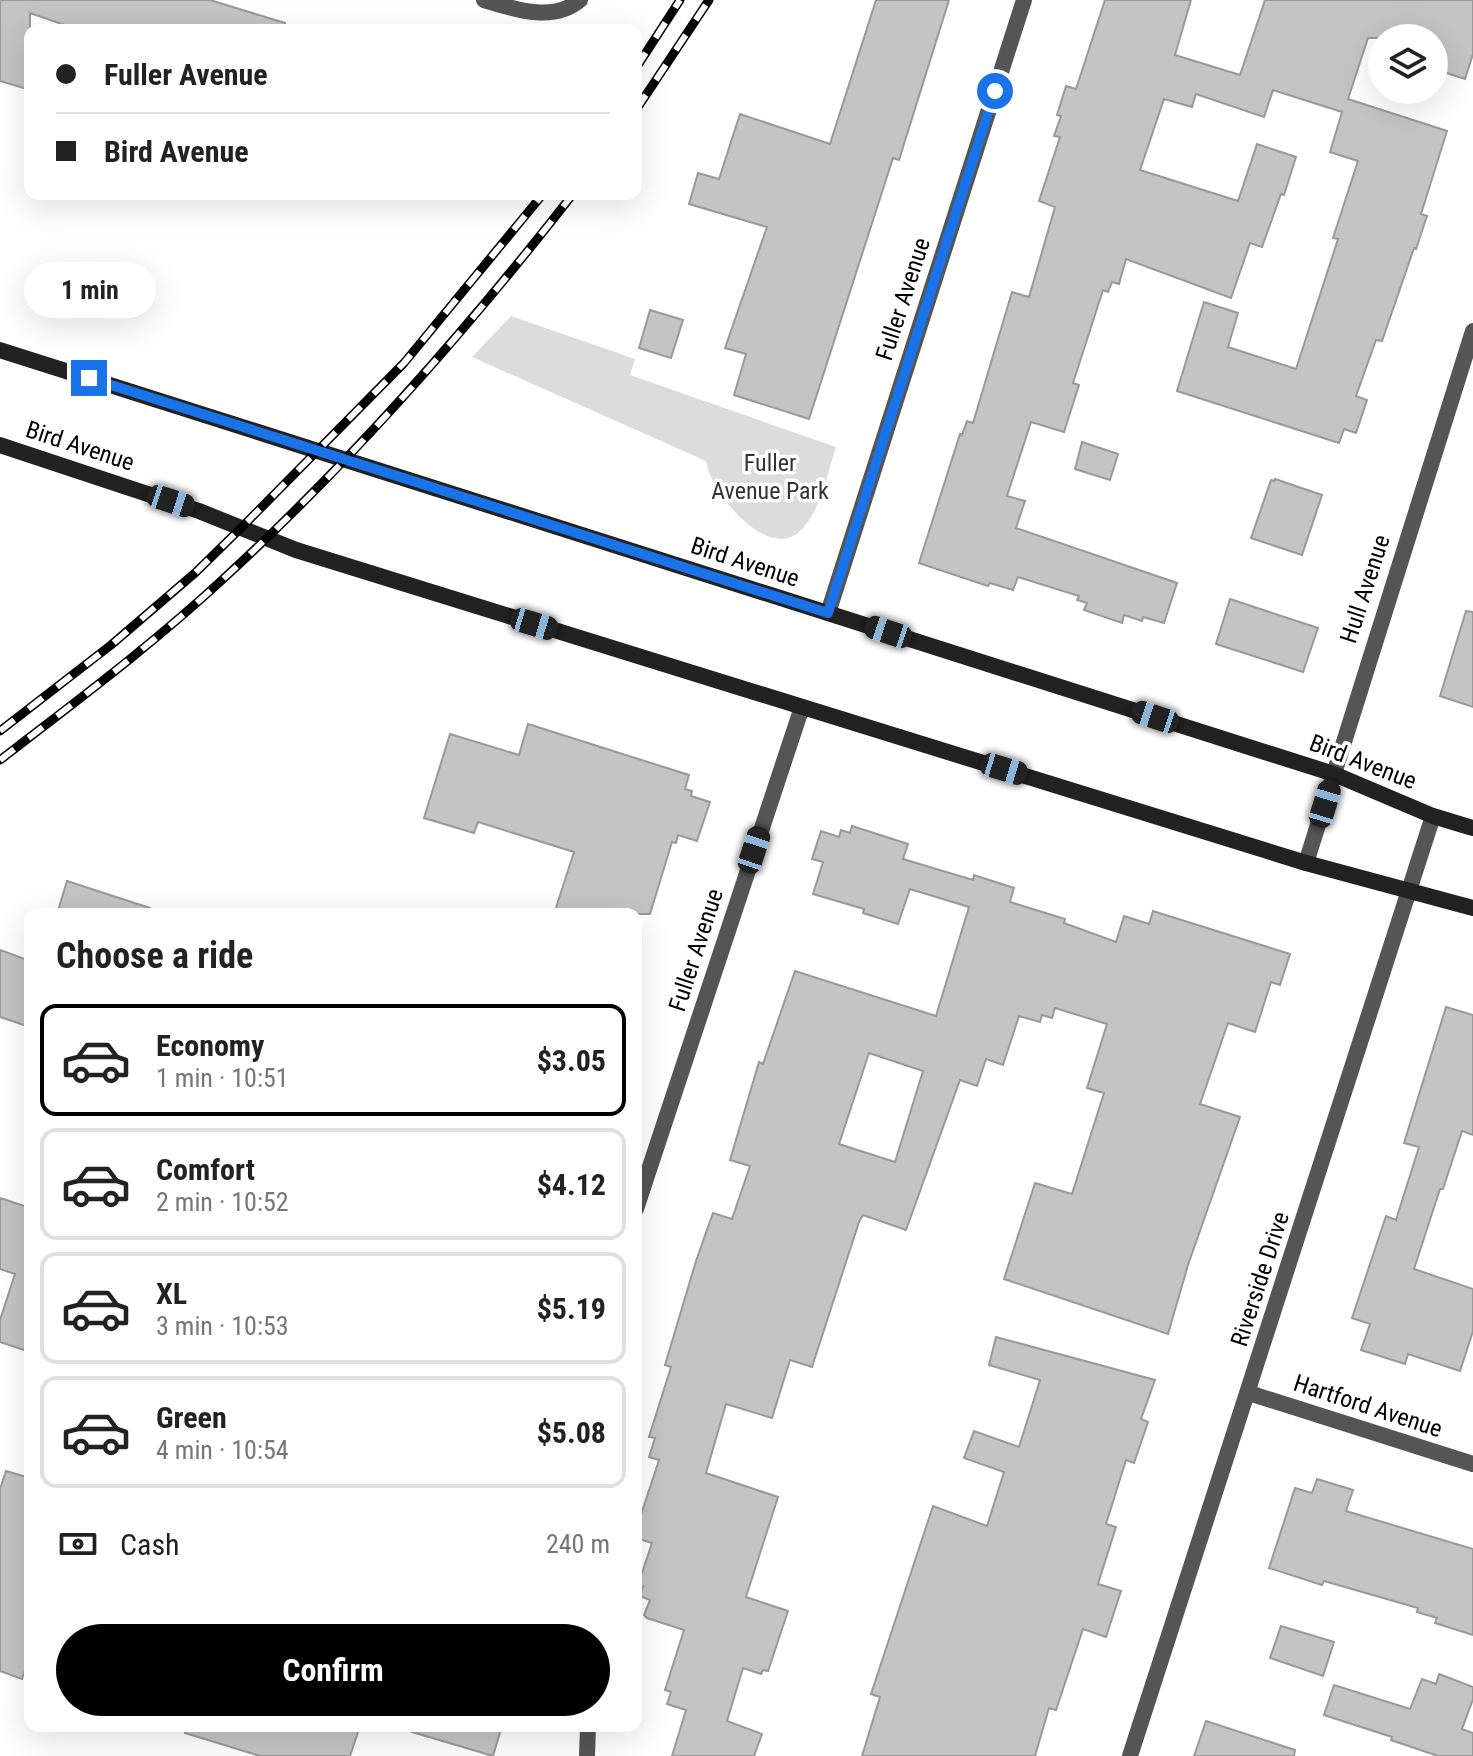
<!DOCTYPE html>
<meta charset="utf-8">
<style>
:root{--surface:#fff;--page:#f2f2f2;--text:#222;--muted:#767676;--line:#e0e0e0;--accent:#000}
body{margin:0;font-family:"Roboto Condensed",sans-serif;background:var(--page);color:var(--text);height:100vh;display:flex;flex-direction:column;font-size:30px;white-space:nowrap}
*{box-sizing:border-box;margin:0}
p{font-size:26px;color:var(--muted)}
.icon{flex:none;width:44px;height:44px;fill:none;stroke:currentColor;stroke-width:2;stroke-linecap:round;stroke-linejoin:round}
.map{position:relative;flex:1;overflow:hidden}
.side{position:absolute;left:24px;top:908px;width:618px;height:824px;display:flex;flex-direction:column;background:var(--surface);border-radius:16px;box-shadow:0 8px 32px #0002}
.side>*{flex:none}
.banner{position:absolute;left:24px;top:24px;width:618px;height:176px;border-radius:16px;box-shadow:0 8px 32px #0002;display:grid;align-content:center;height:176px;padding:0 32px;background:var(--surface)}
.tools{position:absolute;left:1368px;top:24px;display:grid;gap:16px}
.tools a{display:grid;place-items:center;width:80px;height:80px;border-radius:50%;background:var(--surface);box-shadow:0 8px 32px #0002;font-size:40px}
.end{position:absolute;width:36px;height:36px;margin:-18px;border:10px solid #1a73e8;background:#fff;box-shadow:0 0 0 4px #fff}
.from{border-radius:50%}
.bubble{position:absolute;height:56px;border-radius:28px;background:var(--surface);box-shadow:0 8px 32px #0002;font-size:26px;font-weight:700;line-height:56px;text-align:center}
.car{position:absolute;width:24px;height:48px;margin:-24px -12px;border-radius:10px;box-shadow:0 0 6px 2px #0007;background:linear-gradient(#222 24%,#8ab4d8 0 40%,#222 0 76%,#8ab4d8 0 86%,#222 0)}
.banner b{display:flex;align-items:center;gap:28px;height:76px;font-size:30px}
.banner b+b{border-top:2px solid var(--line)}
.banner i{width:20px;height:20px;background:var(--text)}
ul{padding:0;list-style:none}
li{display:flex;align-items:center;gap:24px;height:112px;margin:0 16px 12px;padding:0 16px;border:4px solid var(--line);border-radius:16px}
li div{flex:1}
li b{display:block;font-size:30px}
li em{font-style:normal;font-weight:700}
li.on{border-color:var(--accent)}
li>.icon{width:72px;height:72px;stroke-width:1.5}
h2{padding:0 32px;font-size:36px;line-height:96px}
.pay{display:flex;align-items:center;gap:20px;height:88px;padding:0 32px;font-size:30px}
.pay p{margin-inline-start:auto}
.action{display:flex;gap:16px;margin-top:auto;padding:16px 32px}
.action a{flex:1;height:92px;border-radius:48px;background:var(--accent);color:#fff;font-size:32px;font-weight:700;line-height:92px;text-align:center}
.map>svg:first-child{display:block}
.green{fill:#dcdcdc}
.building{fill:#c4c4c4;stroke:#999;stroke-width:2;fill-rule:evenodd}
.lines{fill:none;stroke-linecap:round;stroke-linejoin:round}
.street{stroke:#555;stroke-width:16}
.secondary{stroke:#222;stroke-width:16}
.rail-casing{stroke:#000;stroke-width:9}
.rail{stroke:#fff;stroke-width:6;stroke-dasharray:18;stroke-linecap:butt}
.route{stroke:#1a73e8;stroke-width:10}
.labels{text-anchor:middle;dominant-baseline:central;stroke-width:7;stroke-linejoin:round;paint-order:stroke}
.street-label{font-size:24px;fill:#000;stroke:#fff}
.park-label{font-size:24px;fill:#333;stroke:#fff}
</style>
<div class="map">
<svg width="1473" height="1756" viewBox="0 0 1473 1756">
<rect width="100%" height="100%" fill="#fff"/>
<!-- green -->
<path class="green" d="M 511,316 L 635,359 L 630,375 L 836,447 C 827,474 821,512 799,532 C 766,561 710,491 706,461 L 472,357 Z"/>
<!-- building -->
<path class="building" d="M 0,0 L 210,0 L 285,23 L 284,30 L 79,30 L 30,13 L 30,90 L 0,81 Z
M 876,0 L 949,0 L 899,160 L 893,158 L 809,419 L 734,395 L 746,354 L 725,348 L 767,227 L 689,204 L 698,173 L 719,179 L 740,114 L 830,144 Z
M 1105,0 L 1191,0 L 1175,55 L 1240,75 L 1265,0 L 1473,0 L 1473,54 L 1465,79 L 1434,69 L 1434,38 L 1368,38 L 1348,99 L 1447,131 L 1421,214 L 1427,216 L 1416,249 L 1414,248 L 1382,341 L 1376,340 L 1356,396 L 1367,400 L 1356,433 L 1344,429 L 1339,443 L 1177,391 L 1204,302 L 1238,313 L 1228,347 L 1296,369 L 1338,239 L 1333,238 L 1358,161 L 1330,152 L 1342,112 L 1273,90 L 1264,117 L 1196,94 L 1192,107 L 1164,99 L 1140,170 L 1238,201 L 1257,144 L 1296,157 L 1284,195 L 1281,194 L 1262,247 L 1250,243 L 1231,298 L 1126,259 L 1119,284 L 1112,282 L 1108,292 L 1103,290 L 1073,383 L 1079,385 L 1064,432 L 1031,422 L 1007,496 L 1025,501 L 1016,528 L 1177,583 L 1164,623 L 1143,617 L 1142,621 L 1124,615 L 1122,623 L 1084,610 L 1087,603 L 1077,600 L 1079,596 L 1018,577 L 1013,590 L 990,583 L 988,586 L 919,563 L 960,434 L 962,435 L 967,421 L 973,423 L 1012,292 L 1029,297 L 1055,207 L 1039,201 L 1060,137 L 1054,136 L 1061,116 L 1057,115 L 1066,86 L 1076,89 Z
M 650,310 L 683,320 L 671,358 L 639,348 Z
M 1082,442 L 1118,454 L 1110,480 L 1075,469 Z
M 1275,479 L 1322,495 L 1302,555 L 1251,538 L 1271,480 L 1274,481 Z
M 1230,599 L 1318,628 L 1303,672 L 1216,644 Z
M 1466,611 L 1473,612 L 1473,707 L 1440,696 Z
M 528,724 L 689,775 L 685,789 L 692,791 L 691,796 L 710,802 L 697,841 L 678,835 L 676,843 L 672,842 L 650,914 L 554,914 L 574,852 L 478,822 L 474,833 L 424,818 L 450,734 L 519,755 Z
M 852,826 L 908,844 L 903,859 L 973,880 L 974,875 L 1014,888 L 1010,902 L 1065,919 L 1064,923 L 1116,942 L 1124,916 L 1149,924 L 1153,911 L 1290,954 L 1280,985 L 1271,982 L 1255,1032 L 1228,1023 L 1200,1104 L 1240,1117 L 1188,1265 L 1168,1334 L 1004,1279 L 1035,1183 L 1072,1194 L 1104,1093 L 1087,1088 L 1107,1024 L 1055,1008 L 1052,1018 L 1042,1015 L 1040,1022 L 1019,1016 L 1003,1065 L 986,1059 L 977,1086 L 960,1080 L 906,1230 L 863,1215 L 859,1222 L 812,1367 L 790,1360 L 772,1418 L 726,1404 L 706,1473 L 778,1497 L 746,1597 L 788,1611 L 768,1671 L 763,1670 L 761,1674 L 743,1668 L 727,1721 L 762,1734 L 754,1756 L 672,1756 L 686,1710 L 667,1704 L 671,1692 L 665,1690 L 684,1630 L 647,1618 L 644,1615 L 650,1600 L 640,1596 L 643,1586 L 638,1585 L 652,1543 L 636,1538 L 636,1530 L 659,1460 L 649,1457 L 655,1438 L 649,1437 L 671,1367 L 665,1365 L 696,1261 L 713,1213 L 732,1219 L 750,1166 L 730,1160 L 759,1062 L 763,1064 L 795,971 L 936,1016 L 969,907 L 910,889 L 898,924 L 863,913 L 864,909 L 813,894 L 823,862 L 812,859 L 821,831 L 839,837 L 841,830 L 850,833 ZM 869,1053 L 923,1071 L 895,1162 L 839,1144 Z
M 67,881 L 150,908 L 149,914 L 57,914 Z
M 0,950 L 30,961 L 30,1027 L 0,1017 Z
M 1446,1007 L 1473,1015 L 1473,1135 L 1462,1131 L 1443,1189 L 1440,1189 L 1414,1269 L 1473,1289 L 1473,1331 L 1460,1371 L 1408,1354 L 1405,1364 L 1361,1350 L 1370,1324 L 1352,1318 L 1386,1216 L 1396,1220 L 1419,1147 L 1404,1143 Z
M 0,1198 L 30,1208 L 30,1352 L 0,1342 L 0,1320 L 15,1274 L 0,1269 Z
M 996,1337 L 1155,1380 L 1141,1419 L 1148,1422 L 1134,1463 L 1126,1460 L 1106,1524 L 1116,1527 L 1098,1584 L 1121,1591 L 1106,1637 L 1083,1629 L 1056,1710 L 1049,1708 L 1035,1756 L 862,1756 L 880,1697 L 871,1694 L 933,1506 L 987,1526 L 1004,1472 L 964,1458 L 974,1431 L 1019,1447 L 1040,1380 L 989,1365 Z
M 6,1471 L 30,1478 L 30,1655 L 22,1679 L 0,1671 L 0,1489 Z
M 1317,1479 L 1353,1490 L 1346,1511 L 1473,1549 L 1473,1635 L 1435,1623 L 1437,1618 L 1417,1612 L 1418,1608 L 1324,1581 L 1322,1585 L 1269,1568 L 1295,1488 L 1312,1493 Z
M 1281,1626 L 1334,1642 L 1323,1676 L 1270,1658 Z
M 1439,1674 L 1473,1687 L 1473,1699 L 1462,1729 L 1473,1733 L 1473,1756 L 1438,1756 L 1391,1740 L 1392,1737 L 1324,1715 L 1334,1685 L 1410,1709 L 1422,1679 L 1436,1684 Z
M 1206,1721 L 1295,1750 L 1294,1756 L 1194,1756 Z
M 186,1726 L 360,1726 L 350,1756 L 260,1756 L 185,1733 Z
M 413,1726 L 502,1726 L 493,1756 L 412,1732 Z"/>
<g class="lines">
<!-- street -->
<path class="street" d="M 484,0 C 514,9 553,23 580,0
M 828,613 L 1024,0
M 1306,863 L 1473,331
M 636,1209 L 802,707
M 1249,1393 L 1473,1464
M 587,1756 L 588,1726
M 1130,1756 L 1433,816"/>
<!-- secondary -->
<path class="secondary" d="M 0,350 L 1334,774 L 1433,816 L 1473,828
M 0,445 L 199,511 L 296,550 L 1306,863 L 1473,908"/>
<!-- rail casing -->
<g class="rail-casing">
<path id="rail" d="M 636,68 L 680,0
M 636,110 L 709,0
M 0,731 L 111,645 L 195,573 L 243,526 L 404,363 L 543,194
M 0,760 C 75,702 152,645 222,580 C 350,463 466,331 573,194"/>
</g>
<!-- rail -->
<use href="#rail" class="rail"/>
</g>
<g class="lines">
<!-- route -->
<path class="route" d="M 89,378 L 828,613 L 995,91"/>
</g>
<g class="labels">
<!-- street labels -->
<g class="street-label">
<text transform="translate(903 299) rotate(-72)">Fuller Avenue</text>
<text transform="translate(80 446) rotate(18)">Bird Avenue</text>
<text transform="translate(745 562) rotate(18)">Bird Avenue</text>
<text transform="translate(1365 589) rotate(-72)">Hull Avenue</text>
<text transform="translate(1363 762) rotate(21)">Bird Avenue</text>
<text transform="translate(696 950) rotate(-72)">Fuller Avenue</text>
<text transform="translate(1260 1279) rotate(-72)">Riverside Drive</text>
<text transform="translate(1368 1406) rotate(18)">Hartford Avenue</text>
</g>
<!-- park labels -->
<g class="park-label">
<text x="770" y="463">Fuller<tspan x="770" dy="28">Avenue Park</tspan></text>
</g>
</g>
</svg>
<div class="tools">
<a><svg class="icon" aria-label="layers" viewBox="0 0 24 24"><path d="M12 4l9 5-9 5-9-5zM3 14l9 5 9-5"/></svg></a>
</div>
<i class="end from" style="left:995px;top:91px"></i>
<i class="end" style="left:89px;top:378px"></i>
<div class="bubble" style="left:24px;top:262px;width:132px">1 min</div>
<i class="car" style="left:171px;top:501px;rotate:108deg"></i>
<i class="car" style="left:534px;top:624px;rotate:107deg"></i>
<i class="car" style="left:888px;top:632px;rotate:288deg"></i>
<i class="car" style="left:1155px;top:717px;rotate:288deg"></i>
<i class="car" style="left:1004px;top:769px;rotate:107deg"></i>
<i class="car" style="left:1325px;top:804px;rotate:17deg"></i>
<i class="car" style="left:754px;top:850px;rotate:18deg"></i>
<div class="banner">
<b><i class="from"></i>Fuller Avenue</b>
<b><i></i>Bird Avenue</b>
</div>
<section class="side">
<h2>Choose a ride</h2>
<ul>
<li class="on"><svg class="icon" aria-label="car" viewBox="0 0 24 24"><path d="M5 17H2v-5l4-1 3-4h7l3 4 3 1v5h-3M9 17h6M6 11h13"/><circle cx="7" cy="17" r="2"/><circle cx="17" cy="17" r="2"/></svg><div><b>Economy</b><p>1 min · 10:51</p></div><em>$3.05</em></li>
<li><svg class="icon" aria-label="car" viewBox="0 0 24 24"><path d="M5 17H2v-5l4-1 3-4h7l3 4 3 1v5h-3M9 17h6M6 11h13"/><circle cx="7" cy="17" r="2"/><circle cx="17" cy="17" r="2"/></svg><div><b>Comfort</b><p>2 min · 10:52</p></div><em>$4.12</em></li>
<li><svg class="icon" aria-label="car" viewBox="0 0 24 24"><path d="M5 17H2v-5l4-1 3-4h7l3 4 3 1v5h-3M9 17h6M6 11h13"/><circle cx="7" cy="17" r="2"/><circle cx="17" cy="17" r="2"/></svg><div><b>XL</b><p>3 min · 10:53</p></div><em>$5.19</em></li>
<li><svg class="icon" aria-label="car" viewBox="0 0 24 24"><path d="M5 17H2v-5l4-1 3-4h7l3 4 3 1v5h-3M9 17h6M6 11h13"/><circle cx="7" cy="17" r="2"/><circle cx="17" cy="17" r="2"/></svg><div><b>Green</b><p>4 min · 10:54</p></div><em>$5.08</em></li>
</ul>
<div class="pay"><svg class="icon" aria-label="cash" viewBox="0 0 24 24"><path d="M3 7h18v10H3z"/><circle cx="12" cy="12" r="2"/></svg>Cash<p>240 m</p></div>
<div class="action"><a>Confirm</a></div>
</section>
</div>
